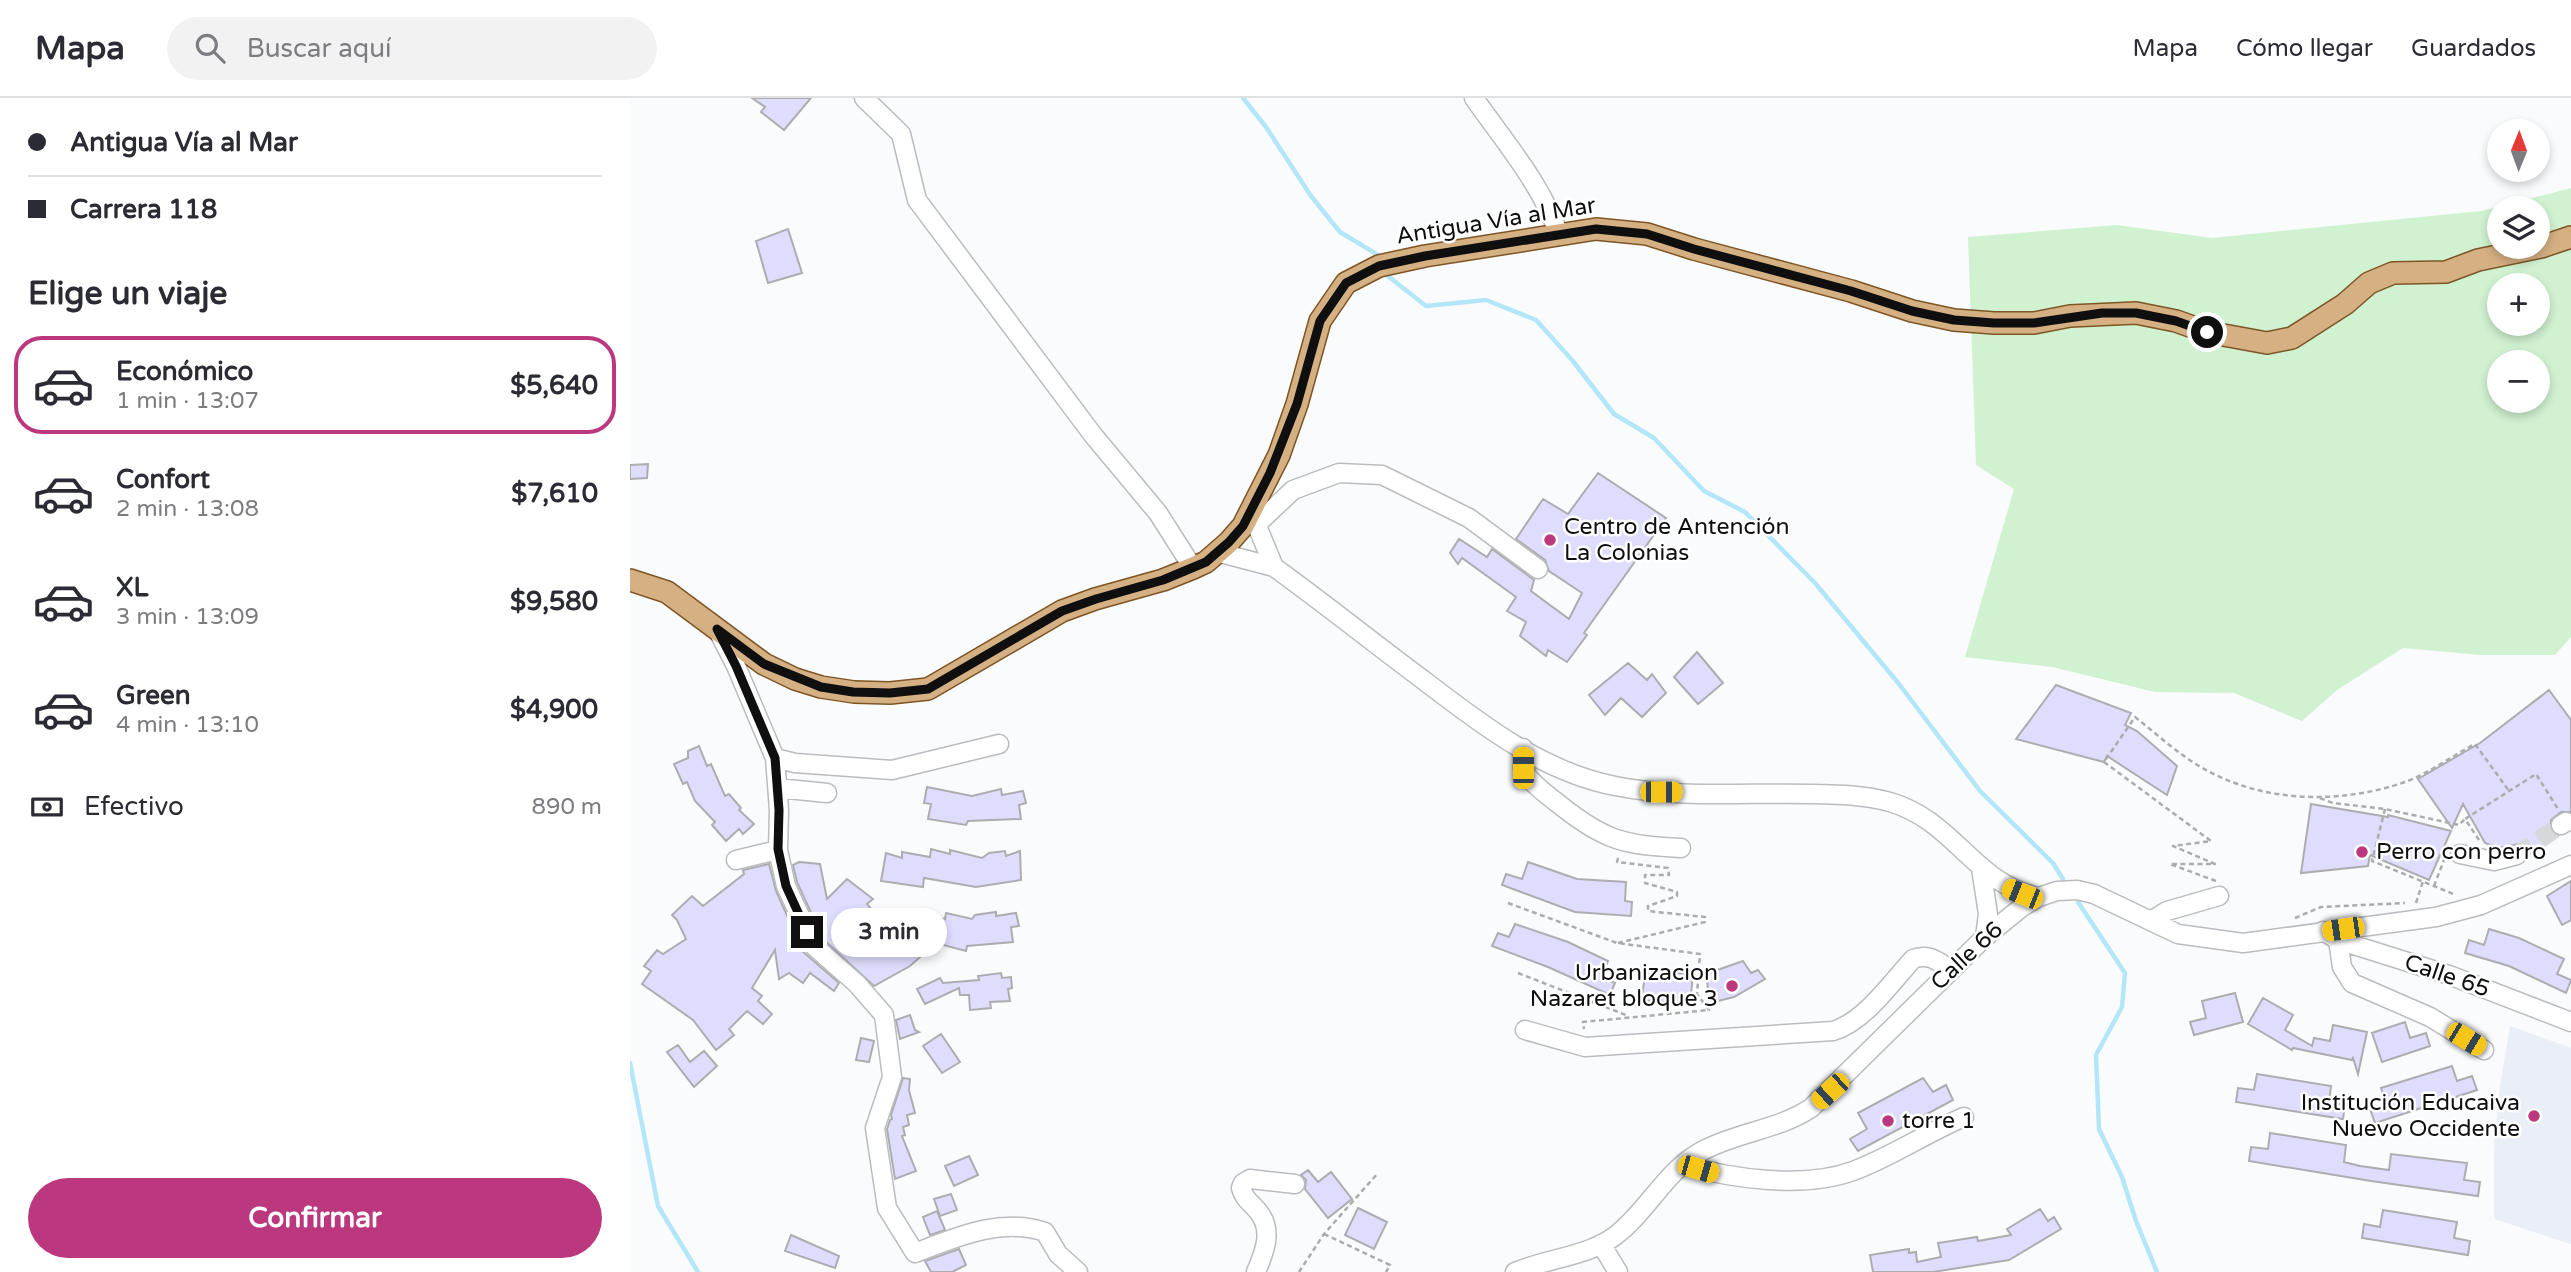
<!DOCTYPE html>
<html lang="es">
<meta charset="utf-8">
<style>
:root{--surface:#fff;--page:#f2f2f3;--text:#2b2b33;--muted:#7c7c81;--line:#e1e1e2;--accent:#bb387f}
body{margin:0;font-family:"Varela Round",sans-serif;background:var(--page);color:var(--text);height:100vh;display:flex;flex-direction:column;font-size:26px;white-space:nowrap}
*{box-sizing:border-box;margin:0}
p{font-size:23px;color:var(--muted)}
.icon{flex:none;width:38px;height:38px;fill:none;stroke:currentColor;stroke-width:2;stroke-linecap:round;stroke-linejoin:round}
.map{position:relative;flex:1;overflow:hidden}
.side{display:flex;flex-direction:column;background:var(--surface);width:630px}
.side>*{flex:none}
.banner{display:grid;align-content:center;height:154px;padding:0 28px;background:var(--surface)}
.needle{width:46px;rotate:1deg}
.tools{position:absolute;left:1857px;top:21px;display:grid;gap:14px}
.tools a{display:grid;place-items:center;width:63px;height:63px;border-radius:50%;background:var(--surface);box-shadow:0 4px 10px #0003;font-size:35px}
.end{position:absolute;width:32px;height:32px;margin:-16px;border:9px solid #0f0f10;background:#fff;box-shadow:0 0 0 4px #fff}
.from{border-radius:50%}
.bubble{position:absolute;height:49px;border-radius:24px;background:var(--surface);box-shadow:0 4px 10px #0003;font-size:23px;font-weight:700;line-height:49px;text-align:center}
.car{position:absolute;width:21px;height:42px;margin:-21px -10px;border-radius:9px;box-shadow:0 0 5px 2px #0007;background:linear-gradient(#f5c518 24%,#345 0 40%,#f5c518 0 76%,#345 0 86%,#f5c518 0)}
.banner b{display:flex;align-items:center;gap:24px;height:66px;font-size:26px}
.banner b+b{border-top:2px solid var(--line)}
.banner i{width:18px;height:18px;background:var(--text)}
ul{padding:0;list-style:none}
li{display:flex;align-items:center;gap:21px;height:98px;margin:0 14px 10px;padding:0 14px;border:4px solid transparent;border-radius:28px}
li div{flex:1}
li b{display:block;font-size:26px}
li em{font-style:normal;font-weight:700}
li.current{border-color:var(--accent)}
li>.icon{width:63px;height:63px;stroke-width:1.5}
h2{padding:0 28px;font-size:32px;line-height:84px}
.pay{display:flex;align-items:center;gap:18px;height:77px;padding:0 28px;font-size:26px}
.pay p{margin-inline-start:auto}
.primary-button{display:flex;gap:14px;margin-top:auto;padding:14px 28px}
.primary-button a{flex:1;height:80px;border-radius:42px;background:var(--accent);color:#fff;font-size:28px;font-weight:700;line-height:80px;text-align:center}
header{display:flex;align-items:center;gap:42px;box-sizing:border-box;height:98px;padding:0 35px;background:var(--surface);border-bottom:2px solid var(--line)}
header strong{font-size:33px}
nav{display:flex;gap:38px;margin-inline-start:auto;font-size:24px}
.search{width:490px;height:63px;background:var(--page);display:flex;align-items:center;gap:18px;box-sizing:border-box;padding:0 24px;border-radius:38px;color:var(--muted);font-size:26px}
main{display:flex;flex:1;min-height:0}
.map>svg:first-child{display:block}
.built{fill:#e9eef7}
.green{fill:#d0f2d1;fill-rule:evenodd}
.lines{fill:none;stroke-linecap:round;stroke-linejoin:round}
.stream{stroke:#b4e6f9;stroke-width:4.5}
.building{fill:#dfddfd;stroke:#adadb0;stroke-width:2}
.minor-tunnel{stroke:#d6d8d9;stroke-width:18;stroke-dasharray:18 9;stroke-linecap:butt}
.minor-casing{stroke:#bbbcbf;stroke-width:21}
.major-casing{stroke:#7e5525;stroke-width:24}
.path{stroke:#abacae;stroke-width:2.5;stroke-dasharray:5 3.5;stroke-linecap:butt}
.minor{stroke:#fff;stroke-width:18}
.major{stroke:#d5b083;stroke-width:21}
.route{stroke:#0f0f10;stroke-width:9}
.poi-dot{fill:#bb387f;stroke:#fff;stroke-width:2.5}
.labels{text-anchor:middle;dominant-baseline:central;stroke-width:5;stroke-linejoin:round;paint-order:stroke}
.street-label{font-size:23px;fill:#0f0f10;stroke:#fff}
.poi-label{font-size:23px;fill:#0f0f10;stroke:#fff;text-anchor:start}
</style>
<header>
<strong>Mapa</strong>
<div class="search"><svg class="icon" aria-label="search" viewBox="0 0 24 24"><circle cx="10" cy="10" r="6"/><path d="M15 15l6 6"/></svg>Buscar aquí</div>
<nav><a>Mapa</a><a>Cómo llegar</a><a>Guardados</a></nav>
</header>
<main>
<section class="side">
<div class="banner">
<b><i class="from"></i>Antigua Vía al Mar</b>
<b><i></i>Carrera 118</b>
</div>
<h2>Elige un viaje</h2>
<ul>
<li class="current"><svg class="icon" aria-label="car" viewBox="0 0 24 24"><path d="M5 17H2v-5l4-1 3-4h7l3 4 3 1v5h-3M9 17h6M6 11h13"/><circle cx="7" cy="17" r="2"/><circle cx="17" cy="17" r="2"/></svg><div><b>Económico</b><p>1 min · 13:07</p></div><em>$5,640</em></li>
<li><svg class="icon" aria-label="car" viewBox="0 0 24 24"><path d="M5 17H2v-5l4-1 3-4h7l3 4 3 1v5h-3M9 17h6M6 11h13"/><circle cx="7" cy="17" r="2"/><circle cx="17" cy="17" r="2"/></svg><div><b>Confort</b><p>2 min · 13:08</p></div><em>$7,610</em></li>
<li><svg class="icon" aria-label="car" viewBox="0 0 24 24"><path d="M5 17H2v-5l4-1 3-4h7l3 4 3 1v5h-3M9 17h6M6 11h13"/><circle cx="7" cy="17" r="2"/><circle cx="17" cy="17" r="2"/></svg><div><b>XL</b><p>3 min · 13:09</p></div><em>$9,580</em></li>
<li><svg class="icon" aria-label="car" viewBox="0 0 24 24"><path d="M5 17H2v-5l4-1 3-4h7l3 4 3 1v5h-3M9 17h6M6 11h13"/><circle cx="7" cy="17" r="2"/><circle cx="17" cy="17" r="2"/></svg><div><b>Green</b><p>4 min · 13:10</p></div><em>$4,900</em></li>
</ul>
<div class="pay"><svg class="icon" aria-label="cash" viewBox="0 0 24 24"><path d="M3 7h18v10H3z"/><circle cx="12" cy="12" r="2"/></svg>Efectivo<p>890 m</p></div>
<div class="primary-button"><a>Confirmar</a></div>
</section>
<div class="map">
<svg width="1941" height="1174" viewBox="0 0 1941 1174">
<rect width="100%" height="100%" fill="#f9fbfd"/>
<!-- built -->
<path class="built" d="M 1880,928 L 1941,950 L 1941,1146 L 1864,1121 L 1864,1049 L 1870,988 Z"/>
<!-- green -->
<path class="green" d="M 1941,90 L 1941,539 L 1925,557 L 1850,557 L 1773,550 L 1707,592 L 1672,623 L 1604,595 L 1525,594 L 1422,569 L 1335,559 L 1384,391 L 1346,367 L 1338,139 L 1487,127 L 1582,140 L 1851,113 ZM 1869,110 L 1908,110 L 1908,149 L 1869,149 ZM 1869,187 L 1908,187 L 1908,226 L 1869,226 ZM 1869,264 L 1908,264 L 1908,303 L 1869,303 Z"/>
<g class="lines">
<!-- stream -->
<path class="stream" d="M 613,0 L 636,29 L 681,98 L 710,134 L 748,157
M 754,175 L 796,208 L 856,202 L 906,222 L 942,262 L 984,316 L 1024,340 L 1074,393 L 1115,414 L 1185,485 L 1269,586 L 1350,693 L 1423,765 L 1433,781
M 1448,804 L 1495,875 L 1492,909 L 1466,957 L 1469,1031 L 1492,1079 L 1506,1123 L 1527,1174
M 0,965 L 28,1108 L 68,1174"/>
</g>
<!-- building -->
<path class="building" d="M 122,0 L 181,0 L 154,32 L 131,14 L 135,9 Z
M 158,131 L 172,175 L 138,185 L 126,143 Z
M 18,366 L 17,380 L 0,381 L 0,367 Z
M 968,375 L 1036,420 L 954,535 L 957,537 L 937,564 L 918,552 L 916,558 L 890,538 L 896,524 L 877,513 L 886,499 L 832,460 L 828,466 L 820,455 L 829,441 L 857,459 L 862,451 L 904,482 L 901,493 L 939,521 L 952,495 L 919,473 L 915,462 L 886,441 L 913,401 L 938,416 Z
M 1067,554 L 1093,585 L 1068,606 L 1044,579 Z
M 998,565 L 1017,582 L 1022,576 L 1036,595 L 1012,619 L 991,600 L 975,617 L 959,597 Z
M 1426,587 L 1501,615 L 1495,627 L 1507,633 L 1547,668 L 1537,697 L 1477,658 L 1474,664 L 1386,641 Z
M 1919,592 L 1941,622 L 1941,714 L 1931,714 L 1921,722 L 1921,732 L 1928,738 L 1898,758 L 1896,750 L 1889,746 L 1868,750 L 1855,745 L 1833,706 L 1822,730 L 1788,681 L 1850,645 Z
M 69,648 L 77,668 L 81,666 L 95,698 L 99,696 L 111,710 L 109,712 L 124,726 L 113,736 L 109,731 L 96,743 L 82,727 L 85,724 L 65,703 L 57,684 L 53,686 L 44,666 L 58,660 L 58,653 Z
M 297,689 L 342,698 L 371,691 L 372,697 L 393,693 L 396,705 L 389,707 L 391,721 L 338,723 L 336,727 L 298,721 L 301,706 L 294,705 Z
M 1681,706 L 1758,719 L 1758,717 L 1821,733 L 1799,782 L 1740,757 L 1738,768 L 1671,775 Z
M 301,751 L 320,756 L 320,752 L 352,760 L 359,755 L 375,753 L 376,758 L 390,753 L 391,782 L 346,789 L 294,780 L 293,789 L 251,783 L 256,755 L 272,760 L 272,754 L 300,759 Z
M 169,764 L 190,766 L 197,801 L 217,781 L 243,801 L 237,806 L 267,843 L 274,837 L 286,849 L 294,816 L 315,821 L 316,815 L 342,821 L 345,817 L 366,814 L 366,818 L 386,815 L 389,828 L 381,829 L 383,844 L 337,848 L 336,853 L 306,845 L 280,868 L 244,888 L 193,841 L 167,784 L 163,767 Z
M 898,764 L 947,781 L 996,784 L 995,803 L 1002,804 L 1001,818 L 945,814 L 872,787 L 876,776 L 892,781 Z
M 139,766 L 146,793 L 159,822 L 164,846 L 209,885 L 204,893 L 180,875 L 173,885 L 159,875 L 149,881 L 145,852 L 122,890 L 132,898 L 128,903 L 142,916 L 133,926 L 117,913 L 99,931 L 104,937 L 86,952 L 63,922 L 12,886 L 21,873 L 14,868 L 27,852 L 33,856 L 56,841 L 47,822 L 42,817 L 62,798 L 73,808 L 114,776 L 113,772 Z
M 1941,783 L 1941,822 L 1932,827 L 1917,798 Z
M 885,826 L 938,844 L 978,863 L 971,879 L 985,885 L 980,897 L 918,869 L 862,848 L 868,835 L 879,839 Z
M 1859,831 L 1889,840 L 1934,861 L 1927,876 L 1941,882 L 1936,895 L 1879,868 L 1835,855 L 1839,842 L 1854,847 Z
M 1113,863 L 1121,875 L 1128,872 L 1135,881 L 1104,899 L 1080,905 L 1076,876 Z
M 1016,873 L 1063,876 L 1060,907 L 1011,902 Z
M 371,875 L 372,880 L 381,879 L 382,890 L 378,891 L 380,903 L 360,904 L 361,910 L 340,912 L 339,897 L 330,897 L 329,890 L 295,906 L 287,891 L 310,880 L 313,885 L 349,882 L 348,878 Z
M 1605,895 L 1613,924 L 1564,937 L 1560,924 L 1576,920 L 1572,903 Z
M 1633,900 L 1663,917 L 1655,932 L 1682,948 L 1684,940 L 1700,943 L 1703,927 L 1737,934 L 1728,976 L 1723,960 L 1722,962 L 1663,950 L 1662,952 L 1618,926 Z
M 280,917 L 285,932 L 289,934 L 270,941 L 266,922 Z
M 1775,924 L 1780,940 L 1796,935 L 1800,948 L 1752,964 L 1742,935 Z
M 311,936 L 330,964 L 312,975 L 293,948 Z
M 231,940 L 244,943 L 239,964 L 226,962 Z
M 48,947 L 60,964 L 74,953 L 87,968 L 64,989 L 37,954 Z
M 1822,968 L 1827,983 L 1842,978 L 1847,992 L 1745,1025 L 1740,1011 L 1756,1006 L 1751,990 Z
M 1627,976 L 1701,988 L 1699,1004 L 1715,1007 L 1713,1021 L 1606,1004 L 1608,990 L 1624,992 Z
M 273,980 L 280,981 L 279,992 L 285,1015 L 277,1017 L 279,1027 L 273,1029 L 275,1037 L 272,1038 L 286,1073 L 265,1081 L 257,1031 L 260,1022 L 262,1021 L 261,1017 Z
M 1293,980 L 1303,994 L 1316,987 L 1323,1002 L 1228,1053 L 1220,1041 L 1237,1031 L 1228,1015 Z
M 1640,1035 L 1716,1047 L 1714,1064 L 1730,1068 L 1759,1072 L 1761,1056 L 1837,1065 L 1834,1082 L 1850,1084 L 1848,1098 L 1741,1083 L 1619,1063 L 1621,1049 L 1638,1051 Z
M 339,1058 L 348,1077 L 324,1088 L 315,1068 Z
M 678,1072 L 688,1084 L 701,1074 L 722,1101 L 698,1120 L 675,1091 L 676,1082 L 671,1077 Z
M 321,1096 L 327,1112 L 310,1118 L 304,1101 Z
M 728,1110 L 757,1124 L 744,1151 L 715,1137 Z
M 1410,1111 L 1418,1123 L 1424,1119 L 1431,1131 L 1379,1162 L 1303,1174 L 1243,1174 L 1240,1157 L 1279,1151 L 1279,1155 L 1286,1154 L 1287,1164 L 1311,1159 L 1308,1145 L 1347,1139 L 1348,1143 L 1381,1137 L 1377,1131 Z
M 1753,1112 L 1827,1124 L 1824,1140 L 1840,1143 L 1838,1157 L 1732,1140 L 1734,1126 L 1750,1129 Z
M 307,1113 L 315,1132 L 300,1137 L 293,1119 Z
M 161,1137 L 209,1158 L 205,1170 L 155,1153 Z
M 329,1151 L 336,1167 L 322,1174 L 301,1174 L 295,1163 Z"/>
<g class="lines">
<!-- minor-tunnel -->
<path class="minor-tunnel" d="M 1887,757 L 1931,727"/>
<!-- minor casing -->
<g class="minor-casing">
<path id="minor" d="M 234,0 L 271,36 L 287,102 L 463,337 L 528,415 L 563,470
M 844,0 C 874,43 912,87 929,137
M 627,426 L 663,392 L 709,375 L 752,377 L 839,420 L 908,471
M 587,454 L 644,469 L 622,416
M 644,469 C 695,506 745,546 796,584 C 852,627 913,674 985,688 C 1049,701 1120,694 1186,696 C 1210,697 1236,697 1260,704 C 1325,723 1345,787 1409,799
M 87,531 L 106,568 L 145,660 L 149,712 L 148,752 L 156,788 L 184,848 L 227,886 L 254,917 L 262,979 L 245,1030 L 257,1110 L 285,1155 C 327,1139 371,1119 415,1134 L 428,1156 L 448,1174
M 893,650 L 893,670 L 897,678 C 906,689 918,698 930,707 C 975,743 994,747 1051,750
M 145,660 L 165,665 L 262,672 L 369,646
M 148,690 L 197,695
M 1931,727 L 1936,724
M 1830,756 L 1864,763 L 1887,757
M 106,762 L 148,752
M 1351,770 L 1358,816 L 1355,839
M 1521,823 L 1537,813 L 1589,798
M 1693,833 L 1708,842 L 1819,877 L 1941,924
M 1708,842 L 1712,869 L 1722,885 L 1800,919 L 1854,952
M 895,932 L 955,949 L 1203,933 C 1234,924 1261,885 1283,861 C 1299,855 1307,863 1320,871
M 1054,1067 C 1103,1081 1174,1091 1223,1073 C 1261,1059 1296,1035 1334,1019
M 971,1146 L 988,1174
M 626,1174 C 635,1153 644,1131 627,1112 C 620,1104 614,1101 611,1090 L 613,1085 L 620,1081 L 665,1086
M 885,1174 C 918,1160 956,1159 985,1138 C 1018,1113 1035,1073 1072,1053 C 1107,1034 1148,1032 1181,1010 L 1355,839 L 1392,809 L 1409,799 L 1427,793 L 1447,792 L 1464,796 L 1548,836 L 1613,845 L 1806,819 L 1851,807 L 1941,767"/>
</g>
<!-- major casing -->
<g class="major-casing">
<path id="major" d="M 0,482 L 37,494 L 134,566 L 165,581 L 191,589 L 224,594 L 260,595 L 298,591 L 432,513 L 465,501 L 533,482 L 563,470 L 576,464 L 599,444 L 613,428 L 649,357 L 667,306 L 690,223 L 716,185 L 749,168 L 795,158 L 966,131 L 1017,136 L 1064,151 L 1221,193 L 1282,213 L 1324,222 L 1364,225 L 1404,225 L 1440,218 L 1506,215 L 1546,223 L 1577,234 L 1637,245 L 1662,240 L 1715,206 L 1739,185 L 1763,175 L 1816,174 L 1848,162 L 1911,149 L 1941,139"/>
</g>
<!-- path -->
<path class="path" d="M 1690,700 L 1703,705 L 1755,711 L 1829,727 L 1835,721
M 1755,711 L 1742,763 L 1826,797
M 1849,742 L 1835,721 L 1906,676 L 1928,711
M 1586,783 L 1540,766 L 1585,766 L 1543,748 L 1581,743 L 1474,664 L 1505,619 C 1528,637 1551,659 1578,673 C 1637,705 1712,706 1775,684 C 1799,675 1822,658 1845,646 L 1879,693
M 1804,788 L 1814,762
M 878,805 L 987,845 L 1070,856 L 1067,896 L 1079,912 L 953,924 L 954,931
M 1786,805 L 1793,783
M 1665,820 L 1691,809 L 1775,805
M 988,845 L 1075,824 L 1075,819 L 1018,813 L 1018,808 L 1047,798 L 1047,794 L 1015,785 L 1015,777 L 1039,777 L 1038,770 L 987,764 L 989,757
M 888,875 L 996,917
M 694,1136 L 760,1167 L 756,1174
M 669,1174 L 694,1136 L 748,1075"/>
<!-- minor -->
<use href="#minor" class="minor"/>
<!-- major -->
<use href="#major" class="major"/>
</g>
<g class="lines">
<!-- route -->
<path class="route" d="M 177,834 L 156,788 L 148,751 L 149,712 L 145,660 L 106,568 L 87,531 L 134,566 L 191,589 L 223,594 L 260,595 L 298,591 L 432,513 L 466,501 L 533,482 L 576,464 L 599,444 L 613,428 L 640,375 L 667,306 L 690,223 L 716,185 L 749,168 L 795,158 L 966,131 L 1017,136 L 1064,151 L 1221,193 L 1282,213 L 1324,222 L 1364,225 L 1404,225 L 1472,215 L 1506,215 L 1546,223 L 1577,234"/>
</g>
<!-- markers -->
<g class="poi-dot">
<circle cx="920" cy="442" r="7"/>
<circle cx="1732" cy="754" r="7"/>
<circle cx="1102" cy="888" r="7"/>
<circle cx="1904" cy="1018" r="7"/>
<circle cx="1258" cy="1023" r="7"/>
</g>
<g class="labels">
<!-- street labels -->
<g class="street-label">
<text transform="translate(866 123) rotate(-9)">Antigua Vía al Mar</text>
<text transform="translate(1337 858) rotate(-43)">Calle 66</text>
<text transform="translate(1817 878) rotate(19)">Calle 65</text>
</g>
<!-- poi labels -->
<g class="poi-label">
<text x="934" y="429">Centro de Antención<tspan x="934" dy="26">La Colonias</tspan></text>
<text x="1746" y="754">Perro con perro</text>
<text x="1088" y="875" text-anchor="end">Urbanizacion<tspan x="1088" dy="26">Nazaret bloque 3</tspan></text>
<text x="1890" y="1005" text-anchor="end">Institución Educaiva<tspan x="1890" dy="26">Nuevo Occidente</tspan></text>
<text x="1272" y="1023">torre 1</text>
</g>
</g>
</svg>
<div class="tools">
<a><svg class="needle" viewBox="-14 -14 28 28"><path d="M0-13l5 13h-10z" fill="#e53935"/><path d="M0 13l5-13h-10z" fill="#7c7c81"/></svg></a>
<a><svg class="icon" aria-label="layers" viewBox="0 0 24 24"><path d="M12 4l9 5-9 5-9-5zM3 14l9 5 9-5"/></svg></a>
<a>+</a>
<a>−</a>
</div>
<i class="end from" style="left:1577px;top:234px"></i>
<i class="end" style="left:177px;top:834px"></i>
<div class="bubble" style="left:201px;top:810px;width:116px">3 min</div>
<i class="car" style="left:893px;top:670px;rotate:0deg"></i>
<i class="car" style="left:1031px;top:694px;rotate:90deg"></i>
<i class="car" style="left:1392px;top:796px;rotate:292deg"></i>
<i class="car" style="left:1713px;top:831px;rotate:262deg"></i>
<i class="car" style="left:1836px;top:941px;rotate:121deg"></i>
<i class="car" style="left:1200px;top:993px;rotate:228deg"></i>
<i class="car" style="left:1068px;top:1071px;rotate:106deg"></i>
</div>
</main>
